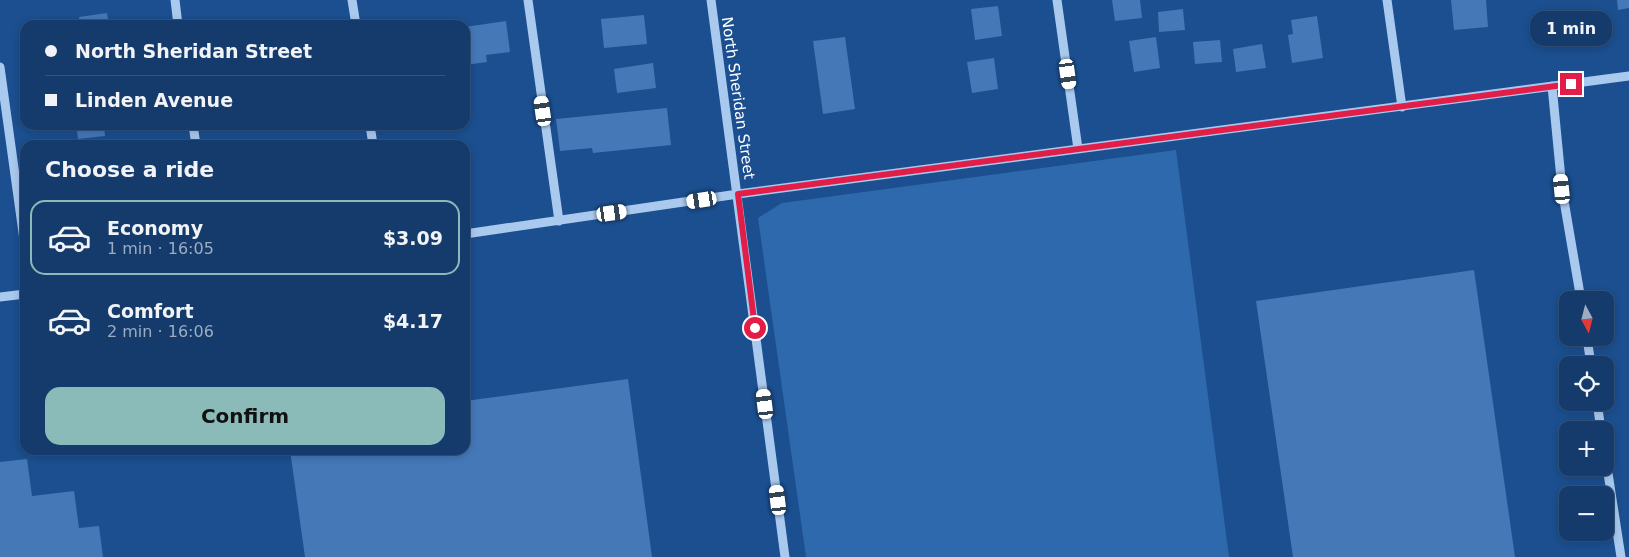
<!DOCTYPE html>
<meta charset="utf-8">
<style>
:root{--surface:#143b6b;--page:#1d4271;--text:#f1f3f6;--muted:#9dadc1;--line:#33557e;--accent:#8bbbb9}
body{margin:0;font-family:"DejaVu Sans",sans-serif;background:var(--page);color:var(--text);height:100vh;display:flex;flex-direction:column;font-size:19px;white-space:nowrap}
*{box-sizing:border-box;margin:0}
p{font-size:16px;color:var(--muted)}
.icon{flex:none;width:28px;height:28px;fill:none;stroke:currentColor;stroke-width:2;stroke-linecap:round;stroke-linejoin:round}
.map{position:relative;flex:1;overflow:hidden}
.panel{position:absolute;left:20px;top:140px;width:450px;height:315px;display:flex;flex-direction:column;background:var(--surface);border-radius:15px;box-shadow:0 2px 8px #0003,0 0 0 1px var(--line)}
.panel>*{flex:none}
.banner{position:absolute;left:20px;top:20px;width:450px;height:110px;border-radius:15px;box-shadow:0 2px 8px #0003,0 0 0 1px var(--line);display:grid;align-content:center;height:110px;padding:0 25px;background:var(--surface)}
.needle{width:32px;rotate:173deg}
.controls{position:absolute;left:1559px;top:291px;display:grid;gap:10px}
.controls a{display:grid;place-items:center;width:55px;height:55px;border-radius:10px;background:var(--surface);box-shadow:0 2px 8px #0003,0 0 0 1px var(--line);font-size:25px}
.end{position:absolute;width:22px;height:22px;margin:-11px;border:6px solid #e11d48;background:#fff;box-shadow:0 0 0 2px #fff}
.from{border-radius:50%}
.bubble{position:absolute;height:35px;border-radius:15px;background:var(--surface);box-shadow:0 2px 8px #0003,0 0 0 1px var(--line);font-size:16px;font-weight:700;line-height:35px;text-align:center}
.car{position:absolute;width:15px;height:30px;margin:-15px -8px;border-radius:6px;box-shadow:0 0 4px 1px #0007;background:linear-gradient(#fff 24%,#345 0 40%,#fff 0 76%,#345 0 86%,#fff 0)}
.banner b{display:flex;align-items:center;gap:18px;height:48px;font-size:19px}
.banner b+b{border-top:1px solid var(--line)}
.banner i{width:12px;height:12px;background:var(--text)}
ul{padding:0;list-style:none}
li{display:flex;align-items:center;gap:15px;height:75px;margin:0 10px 8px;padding:0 15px;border:2px solid transparent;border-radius:15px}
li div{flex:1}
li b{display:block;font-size:19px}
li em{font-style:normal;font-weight:700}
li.on{border-color:var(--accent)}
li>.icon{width:45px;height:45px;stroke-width:1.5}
h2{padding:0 25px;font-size:22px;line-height:60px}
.primary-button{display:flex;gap:10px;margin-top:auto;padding:10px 25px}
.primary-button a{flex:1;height:58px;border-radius:15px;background:var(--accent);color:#111;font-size:20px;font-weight:700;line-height:58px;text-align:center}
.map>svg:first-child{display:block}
.green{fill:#2e69ad}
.building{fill:#4478b7}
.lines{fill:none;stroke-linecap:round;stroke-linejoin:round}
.minor{stroke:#a9c9ee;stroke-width:9}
.route{stroke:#e11d48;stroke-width:6}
.labels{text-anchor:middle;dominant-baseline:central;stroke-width:4;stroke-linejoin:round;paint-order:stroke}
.street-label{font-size:15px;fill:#fff;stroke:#1b4f8f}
</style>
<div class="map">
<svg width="1629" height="557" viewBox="0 0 1629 557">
<rect width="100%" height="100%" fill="#1b4f8f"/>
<!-- green -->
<path class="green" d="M 1176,150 L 1229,557 L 806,557 L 758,218 L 782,203 Z"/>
<!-- building -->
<path class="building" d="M 1112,0 L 1140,0 L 1142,18 L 1115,21 Z
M 1451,0 L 1486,0 L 1488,27 L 1454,30 Z
M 1617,0 L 1629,0 L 1629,8 L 1618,10 Z
M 998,6 L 1002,36 L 975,40 L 971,9 Z
M 1183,9 L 1185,30 L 1159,32 L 1158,12 Z
M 107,13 L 109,25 L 80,25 L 79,17 Z
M 644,15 L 647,44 L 604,48 L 601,19 Z
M 1317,16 L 1323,58 L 1292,63 L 1288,35 L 1293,34 L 1291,20 Z
M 506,21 L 510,52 L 486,55 L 487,62 L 465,65 L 465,27 Z
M 845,37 L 855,109 L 823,114 L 813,41 Z
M 1156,37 L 1160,68 L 1134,72 L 1129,41 Z
M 1220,40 L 1222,62 L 1195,64 L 1193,42 Z
M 1262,44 L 1266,68 L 1236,72 L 1233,49 Z
M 994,58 L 998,89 L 972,93 L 967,62 Z
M 653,63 L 656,88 L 617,93 L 614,69 Z
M 667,108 L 671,145 L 593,153 L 592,148 L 560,151 L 556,119 Z
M 76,125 L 104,125 L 105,136 L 78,139 Z
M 282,125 L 310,125 L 310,126 L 283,130 Z
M 311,139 L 312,145 L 275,145 L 275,144 Z
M 155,140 L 156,145 L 133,145 L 133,143 Z
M 1474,270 L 1515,557 L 1293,557 L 1256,301 Z
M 628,379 L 652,557 L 305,557 L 290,450 L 465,450 L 465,401 Z
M 27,459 L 32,496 L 74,491 L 79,528 L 99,526 L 103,557 L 0,557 L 0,462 Z"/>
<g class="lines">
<!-- minor -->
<path class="minor" d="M 175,0 L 178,25
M 352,0 L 356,25
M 528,0 L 559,221
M 711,0 L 785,557
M 1057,0 L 1078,149
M 1387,0 L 1402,107
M 0,67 L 25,247
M 1552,86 L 1562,189 L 1581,300
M 193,125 L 196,145
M 370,125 L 373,145
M 465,234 L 738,194 L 1629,76
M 0,297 L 25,294
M 1587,338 L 1591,365
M 1597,402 L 1601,430
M 1605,454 L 1621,557"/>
</g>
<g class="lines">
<!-- route -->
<path class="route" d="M 755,328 L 738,194 L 1571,84"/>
</g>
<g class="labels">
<!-- street labels -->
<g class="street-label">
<text transform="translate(738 98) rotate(82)">North Sheridan Street</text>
</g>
</g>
</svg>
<div class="controls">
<a><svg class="needle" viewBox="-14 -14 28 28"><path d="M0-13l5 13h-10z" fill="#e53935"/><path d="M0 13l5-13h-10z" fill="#9dadc1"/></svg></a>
<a><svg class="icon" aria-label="locate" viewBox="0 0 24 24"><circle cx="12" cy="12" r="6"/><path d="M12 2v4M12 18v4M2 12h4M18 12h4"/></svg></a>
<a>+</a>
<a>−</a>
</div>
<i class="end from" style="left:755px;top:328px"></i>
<i class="end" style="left:1571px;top:84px"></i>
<div class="bubble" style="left:1530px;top:11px;width:82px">1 min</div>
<i class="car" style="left:1068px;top:74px;rotate:172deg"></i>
<i class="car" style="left:543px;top:111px;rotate:352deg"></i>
<i class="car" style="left:1562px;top:189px;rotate:354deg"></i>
<i class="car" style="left:702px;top:200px;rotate:261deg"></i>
<i class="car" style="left:612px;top:213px;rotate:82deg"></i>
<i class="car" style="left:765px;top:404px;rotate:353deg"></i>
<i class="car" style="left:778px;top:500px;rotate:353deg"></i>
<div class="banner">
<b><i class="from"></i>North Sheridan Street</b>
<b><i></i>Linden Avenue</b>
</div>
<section class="panel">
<h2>Choose a ride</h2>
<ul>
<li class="on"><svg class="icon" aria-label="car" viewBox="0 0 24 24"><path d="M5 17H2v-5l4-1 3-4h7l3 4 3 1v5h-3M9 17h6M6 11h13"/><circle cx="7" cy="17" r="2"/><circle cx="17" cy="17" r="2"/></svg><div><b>Economy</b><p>1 min · 16:05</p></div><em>$3.09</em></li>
<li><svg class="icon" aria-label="car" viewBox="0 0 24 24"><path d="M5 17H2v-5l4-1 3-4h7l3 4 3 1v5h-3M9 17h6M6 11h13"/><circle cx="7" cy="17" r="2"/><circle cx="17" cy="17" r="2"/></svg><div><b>Comfort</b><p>2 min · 16:06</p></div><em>$4.17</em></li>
</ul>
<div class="primary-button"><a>Confirm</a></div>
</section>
</div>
